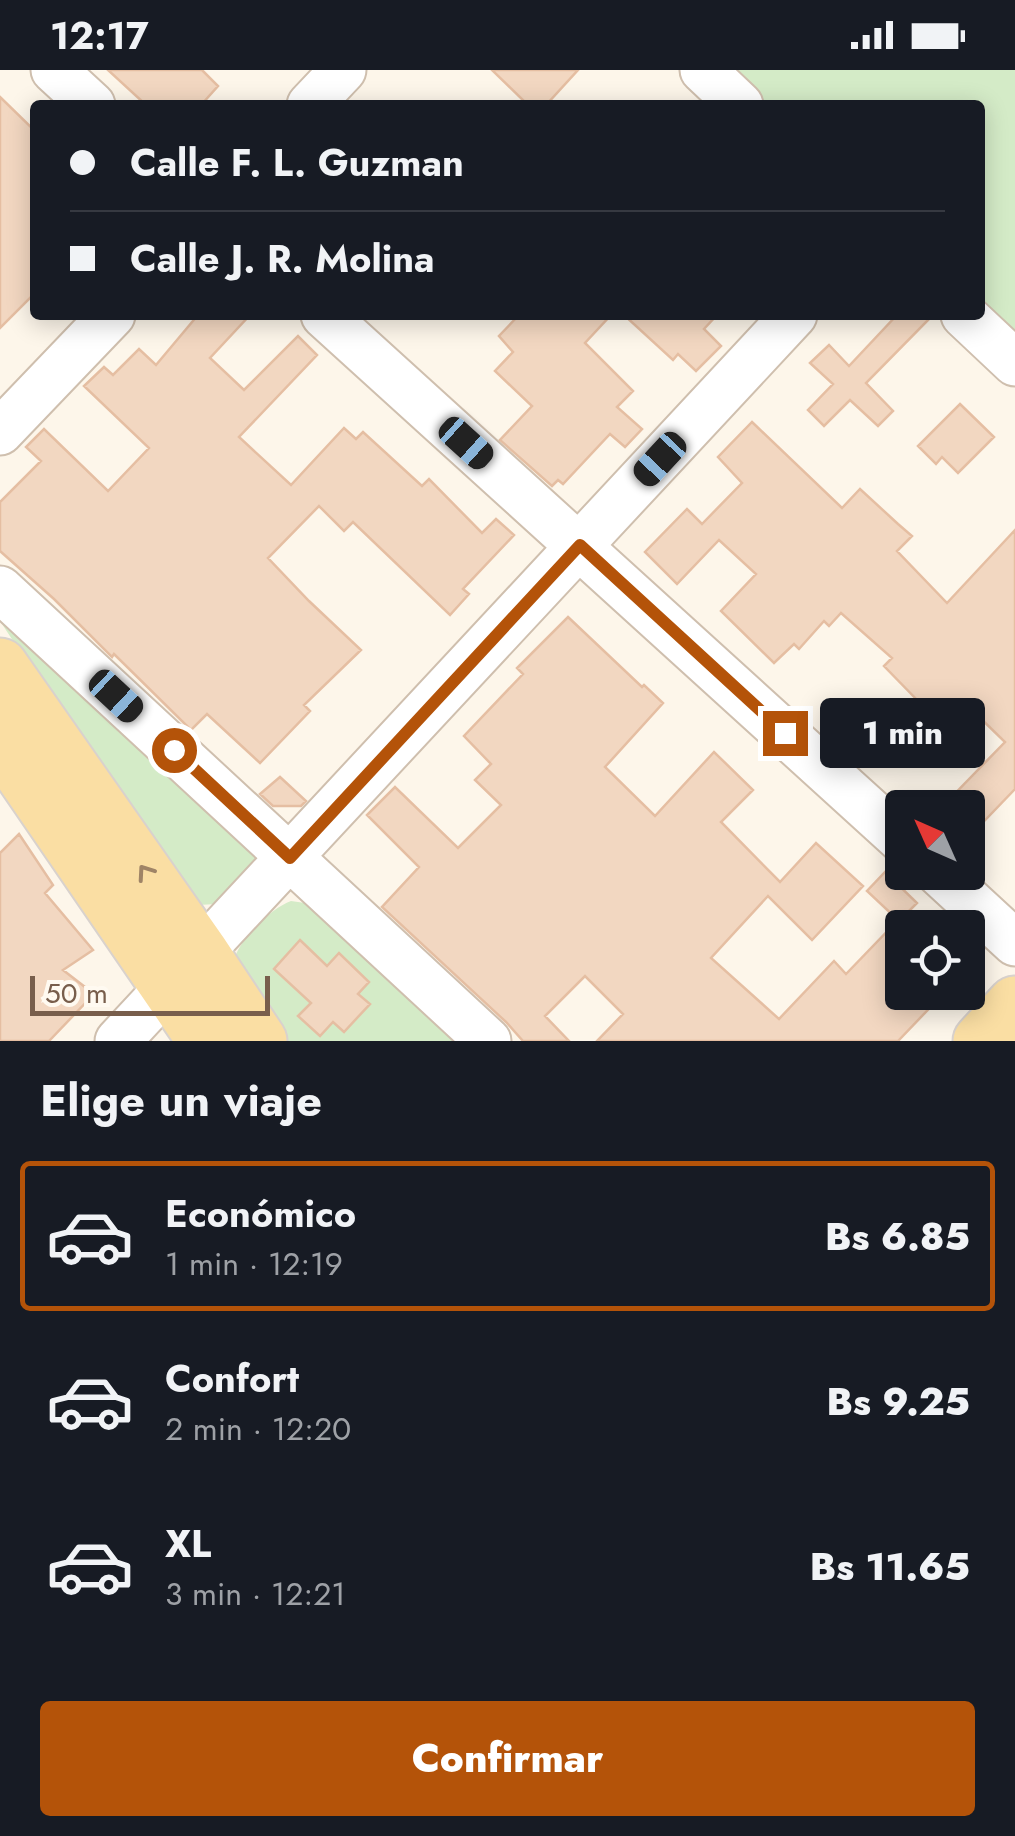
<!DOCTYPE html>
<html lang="es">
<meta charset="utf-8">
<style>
:root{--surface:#171b24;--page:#242831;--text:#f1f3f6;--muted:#9ea1a6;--line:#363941;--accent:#b45309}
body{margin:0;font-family:Jost,sans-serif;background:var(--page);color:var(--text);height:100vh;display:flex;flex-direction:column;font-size:38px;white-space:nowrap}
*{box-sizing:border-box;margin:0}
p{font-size:32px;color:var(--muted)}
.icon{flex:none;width:55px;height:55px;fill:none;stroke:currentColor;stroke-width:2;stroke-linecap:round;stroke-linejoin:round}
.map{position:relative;height:971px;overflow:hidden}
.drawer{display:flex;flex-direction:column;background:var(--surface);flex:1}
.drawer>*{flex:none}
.guide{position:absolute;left:30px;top:30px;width:955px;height:220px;border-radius:10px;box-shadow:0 5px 25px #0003;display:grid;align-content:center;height:220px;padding:0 40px;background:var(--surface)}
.needle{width:65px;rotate:315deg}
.buttons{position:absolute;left:885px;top:720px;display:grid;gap:20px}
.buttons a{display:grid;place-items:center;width:100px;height:100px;border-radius:10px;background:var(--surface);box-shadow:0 5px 25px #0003;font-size:50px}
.scale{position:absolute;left:30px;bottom:25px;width:240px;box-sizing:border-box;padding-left:10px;border:5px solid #785e4c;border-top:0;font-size:28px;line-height:35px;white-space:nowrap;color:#785e4c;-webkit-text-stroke:8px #fffaf1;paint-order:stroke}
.end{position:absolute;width:45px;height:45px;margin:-22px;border:12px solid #b45309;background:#fff;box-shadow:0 0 0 5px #fff}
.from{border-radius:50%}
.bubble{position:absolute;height:70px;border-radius:10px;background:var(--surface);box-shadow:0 5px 25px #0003;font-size:32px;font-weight:800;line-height:70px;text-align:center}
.car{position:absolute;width:30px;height:60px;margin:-30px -15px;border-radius:12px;box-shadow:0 0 8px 2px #0007;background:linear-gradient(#222 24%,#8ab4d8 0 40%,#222 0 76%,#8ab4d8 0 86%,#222 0)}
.guide b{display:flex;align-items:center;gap:35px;height:95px;font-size:38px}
.guide b+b{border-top:2px solid var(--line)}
.guide i{width:25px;height:25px;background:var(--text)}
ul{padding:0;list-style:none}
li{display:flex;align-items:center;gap:30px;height:150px;margin:0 20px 15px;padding:0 20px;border:5px solid transparent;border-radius:10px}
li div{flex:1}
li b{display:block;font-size:38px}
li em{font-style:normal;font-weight:800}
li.active{border-color:var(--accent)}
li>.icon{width:90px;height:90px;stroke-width:1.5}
h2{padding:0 40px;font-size:45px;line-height:120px}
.button{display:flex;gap:20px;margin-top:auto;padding:20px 40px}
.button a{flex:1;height:115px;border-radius:10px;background:var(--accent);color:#fff;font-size:40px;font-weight:800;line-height:115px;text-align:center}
.status{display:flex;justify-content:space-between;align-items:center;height:70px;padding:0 50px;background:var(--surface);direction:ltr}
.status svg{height:28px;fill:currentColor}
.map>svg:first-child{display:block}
.green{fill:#d4ebc7}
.building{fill:#f2d7c1;stroke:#e5bea2;stroke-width:2.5}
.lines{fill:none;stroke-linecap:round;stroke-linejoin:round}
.minor-casing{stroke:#cfbfae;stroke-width:49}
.major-casing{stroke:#d9d2cd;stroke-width:59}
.minor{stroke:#fff;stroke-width:45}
.major{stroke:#fadea3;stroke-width:55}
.oneway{stroke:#9f8466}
.route{stroke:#b45309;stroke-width:12}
</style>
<div class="status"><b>12:17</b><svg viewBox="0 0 49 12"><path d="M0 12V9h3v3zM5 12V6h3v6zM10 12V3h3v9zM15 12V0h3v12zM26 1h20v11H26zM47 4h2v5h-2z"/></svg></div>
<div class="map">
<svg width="1015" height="971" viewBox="0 0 1015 971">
<rect width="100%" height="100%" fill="#fdf6ea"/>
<!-- green -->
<path class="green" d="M 717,0 L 1015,0 L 1015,279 L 980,245 L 980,35 L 755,35 Z
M 0,544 L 259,787 L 217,834 L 198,835 L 178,821 L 0,551 Z
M 291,831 L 305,833 L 317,839 L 461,971 L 281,971 L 234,890 C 239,870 271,838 291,831 Z"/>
<!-- building -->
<path class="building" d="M 108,0 L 202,0 L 218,16 L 201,35 L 146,35 Z
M 492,0 L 578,0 L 546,35 L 528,35 Z
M 0,27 L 35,61 L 35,223 L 0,258 Z
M 198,245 L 250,245 L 210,288 L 244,320 L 298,266 L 317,285 L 239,367 L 291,415 L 344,358 L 356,369 L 363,362 L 422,416 L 429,409 L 482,463 L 496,449 L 514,465 L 463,519 L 469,524 L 450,545 L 353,452 L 344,461 L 319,436 L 268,488 L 309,531 L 361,580 L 304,635 L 310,641 L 260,693 L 207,644 L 191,660 L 114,584 L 112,587 L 54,529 L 0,481 L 0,432 L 41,391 L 26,377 L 44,359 L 108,421 L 149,378 L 84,316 L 104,297 L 113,305 L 139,279 L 156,295 Z
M 519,245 L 611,245 L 585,273 L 633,321 L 617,337 L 642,359 L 625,377 L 610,364 L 563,414 L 558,410 L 552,416 L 500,370 L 532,336 L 495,301 L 513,282 L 499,266 Z
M 624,245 L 717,245 L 704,259 L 721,276 L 696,301 L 678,284 L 673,290 Z
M 897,245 L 933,245 L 866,313 L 893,341 L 878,356 L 850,330 L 824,356 L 808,340 L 833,314 L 810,293 L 829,275 L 849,296 Z
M 960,334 L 994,367 L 958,403 L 942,387 L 936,394 L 918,376 Z
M 752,352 L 842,438 L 860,419 L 898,454 L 912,466 L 897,481 L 947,533 L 1015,460 L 1015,719 L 968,768 L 968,738 L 941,738 L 1005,672 L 969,637 L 935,671 L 908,644 L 919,632 L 884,596 L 892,588 L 841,543 L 829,556 L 824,551 L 799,579 L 794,574 L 774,593 L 721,541 L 756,504 L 719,470 L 677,514 L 645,482 L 687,439 L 702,454 L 742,413 L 718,387 Z
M 568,547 L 642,617 L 644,615 L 663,633 L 605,697 L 655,746 L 714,682 L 753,720 L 721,752 L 780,812 L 816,773 L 863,816 L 812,870 L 768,826 L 711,888 L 779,949 L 834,891 L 846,904 L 898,850 L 867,821 L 885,802 L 917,833 L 902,848 L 902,922 L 945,922 L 898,971 L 597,971 L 623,944 L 585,906 L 545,946 L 569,971 L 523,971 L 506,952 L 382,837 L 419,797 L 367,745 L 395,717 L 458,778 L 501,735 L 475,710 L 491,694 L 464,666 L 523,604 L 517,598 Z
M 280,707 L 306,731 L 301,736 L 273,736 L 260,724 Z
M 19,764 L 53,815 L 45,823 L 93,880 L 63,900 L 94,924 L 49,971 L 0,971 L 0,783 Z
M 300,870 L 327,896 L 339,883 L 369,912 L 358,924 L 370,934 L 344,962 L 333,952 L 320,966 L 298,946 L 311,933 L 274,899 Z"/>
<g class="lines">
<!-- minor casing -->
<g class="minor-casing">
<path id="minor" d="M 54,0 L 92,35
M 703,0 L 740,35
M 310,35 L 343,0
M 324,245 L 902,770
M 964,245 L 1015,293
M 0,362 L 112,245
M 0,519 L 488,971
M 938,802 L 1015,873
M 118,971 L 794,245"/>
</g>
<!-- major casing -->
<g class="major-casing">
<path id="major" d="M 0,596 L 200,882 L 259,971
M 0,671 L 206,971
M 981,971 L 1015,934"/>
</g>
<!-- minor -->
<use href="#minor" class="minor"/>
<!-- major -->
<use href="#major" class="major"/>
</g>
<!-- one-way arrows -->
<defs><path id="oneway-chevron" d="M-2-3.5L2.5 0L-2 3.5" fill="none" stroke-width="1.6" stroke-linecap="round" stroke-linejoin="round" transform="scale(2.5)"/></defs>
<use class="oneway" href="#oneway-chevron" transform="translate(145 802) rotate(-125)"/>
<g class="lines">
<!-- route -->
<path class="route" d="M 174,680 L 290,788 L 580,475 L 785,663"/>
</g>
</svg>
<div class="buttons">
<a><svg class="needle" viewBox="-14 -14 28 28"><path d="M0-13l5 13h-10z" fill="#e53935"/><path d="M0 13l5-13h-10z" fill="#9ea1a6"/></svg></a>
<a><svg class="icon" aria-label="locate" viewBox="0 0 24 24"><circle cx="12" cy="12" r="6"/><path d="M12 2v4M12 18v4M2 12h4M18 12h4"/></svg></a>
</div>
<div class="scale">50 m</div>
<i class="end from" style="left:174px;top:680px"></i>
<i class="end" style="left:785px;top:663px"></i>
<div class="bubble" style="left:820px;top:628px;width:165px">1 min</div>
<i class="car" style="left:466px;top:373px;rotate:132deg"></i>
<i class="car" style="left:660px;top:389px;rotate:223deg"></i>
<i class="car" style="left:116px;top:626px;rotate:133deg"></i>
<div class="guide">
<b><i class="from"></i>Calle F. L. Guzman</b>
<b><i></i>Calle J. R. Molina</b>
</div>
</div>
<section class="drawer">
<h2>Elige un viaje</h2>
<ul>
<li class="active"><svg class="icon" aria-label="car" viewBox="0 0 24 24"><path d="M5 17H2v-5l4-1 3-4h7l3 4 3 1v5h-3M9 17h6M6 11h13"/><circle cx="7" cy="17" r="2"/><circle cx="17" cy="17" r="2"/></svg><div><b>Económico</b><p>1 min · 12:19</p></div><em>Bs 6.85</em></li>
<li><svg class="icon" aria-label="car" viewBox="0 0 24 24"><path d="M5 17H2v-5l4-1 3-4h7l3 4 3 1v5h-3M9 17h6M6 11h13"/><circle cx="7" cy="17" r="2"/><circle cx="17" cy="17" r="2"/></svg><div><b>Confort</b><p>2 min · 12:20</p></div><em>Bs 9.25</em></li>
<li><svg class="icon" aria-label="car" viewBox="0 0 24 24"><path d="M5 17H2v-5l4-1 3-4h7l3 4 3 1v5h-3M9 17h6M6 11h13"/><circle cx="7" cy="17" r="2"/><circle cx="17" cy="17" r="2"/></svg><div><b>XL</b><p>3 min · 12:21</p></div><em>Bs 11.65</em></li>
</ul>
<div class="button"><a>Confirmar</a></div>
</section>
